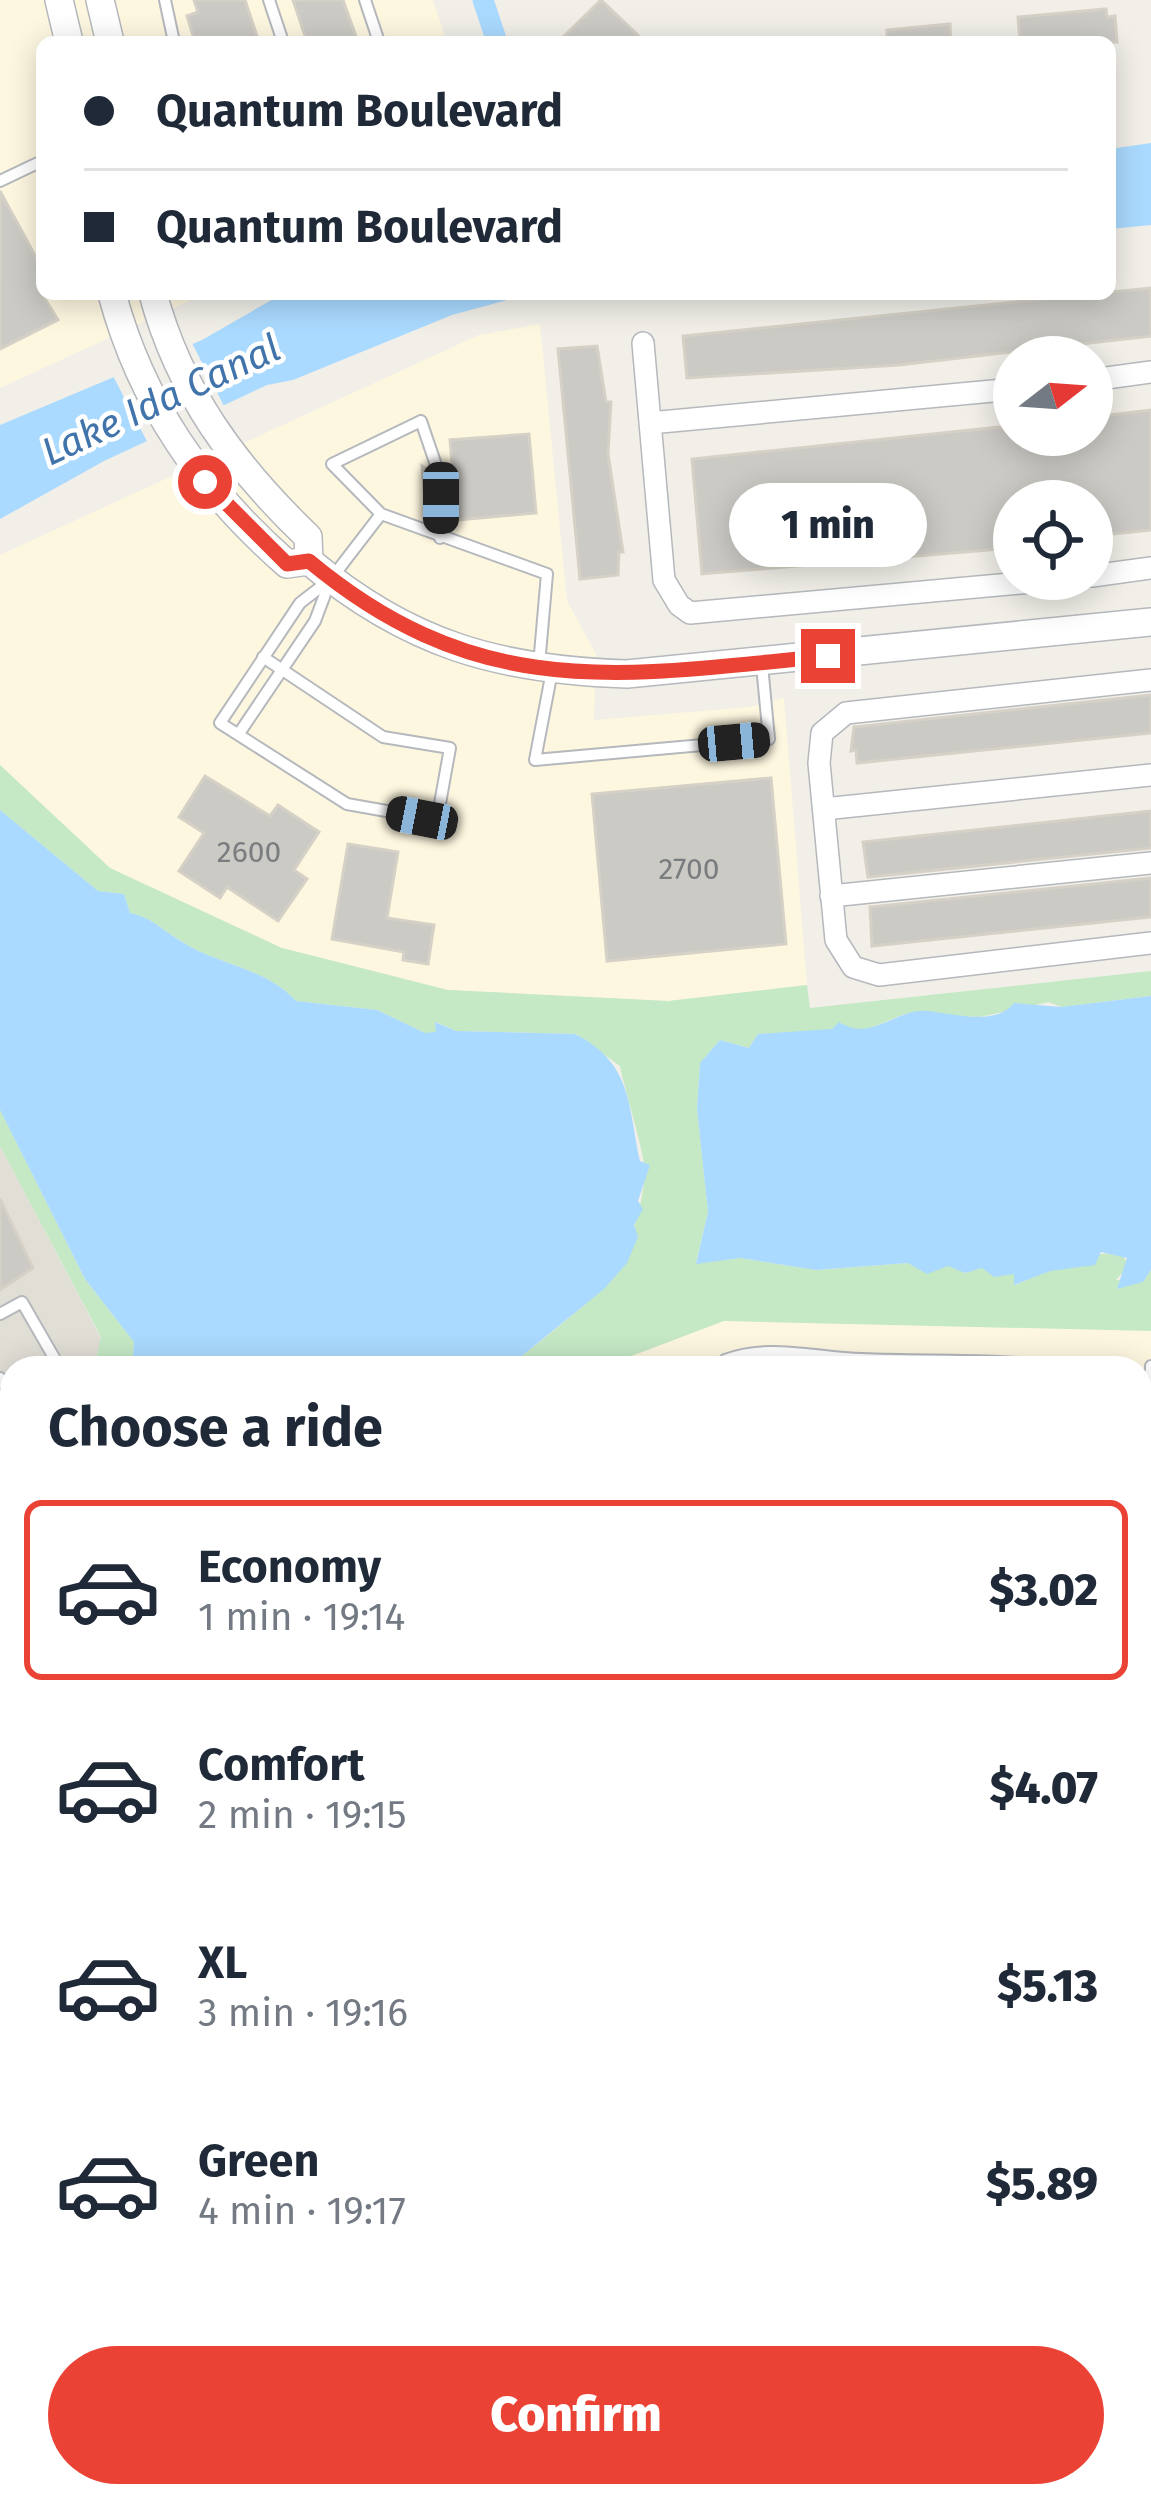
<!DOCTYPE html>
<meta charset="utf-8">
<style>
:root{--surface:#fff;--page:#f2f2f3;--text:#1f2937;--muted:#747a83;--line:#e0e1e3;--accent:#ea4335}
body{margin:0;font-family:"Fira Sans",sans-serif;background:var(--page);color:var(--text);height:100vh;display:flex;flex-direction:column;font-size:45px;white-space:nowrap}
*{box-sizing:border-box;margin:0}
p{font-size:39px;color:var(--muted)}
.icon{flex:none;width:66px;height:66px;fill:none;stroke:currentColor;stroke-width:2;stroke-linecap:round;stroke-linejoin:round}
.map{position:relative;flex:1;overflow:hidden}
.side{position:absolute;left:0px;top:1356px;width:1152px;height:1152px;display:flex;flex-direction:column;background:var(--surface);border-radius:36px 36px 0 0;box-shadow:0 6px 30px #0003}
.side>*{flex:none}
.hud{position:absolute;left:36px;top:36px;width:1080px;height:264px;border-radius:18px;box-shadow:0 6px 30px #0003;display:grid;align-content:center;height:264px;padding:0 48px;background:var(--surface)}
.needle{width:78px;rotate:73deg}
.tools{position:absolute;left:993px;top:336px;display:grid;gap:24px}
.tools a{display:grid;place-items:center;width:120px;height:120px;border-radius:50%;background:var(--surface);box-shadow:0 6px 30px #0003;font-size:60px}
.end{position:absolute;width:54px;height:54px;margin:-27px;border:15px solid #ea4335;background:#fff;box-shadow:0 0 0 6px #fff}
.from{border-radius:50%}
.bubble{position:absolute;height:84px;border-radius:42px;background:var(--surface);box-shadow:0 6px 30px #0003;font-size:39px;font-weight:800;line-height:84px;text-align:center}
.car{position:absolute;width:36px;height:72px;margin:-36px -18px;border-radius:15px;box-shadow:0 0 9px 3px #0007;background:linear-gradient(#222 24%,#8ab4d8 0 40%,#222 0 76%,#8ab4d8 0 86%,#222 0)}
.hud b{display:flex;align-items:center;gap:42px;height:114px;font-size:45px}
.hud b+b{border-top:3px solid var(--line)}
.hud i{width:30px;height:30px;background:var(--text)}
ul{padding:0;list-style:none}
li{display:flex;align-items:center;gap:36px;height:180px;margin:0 24px 18px;padding:0 24px;border:6px solid transparent;border-radius:18px}
li div{flex:1}
li b{display:block;font-size:45px}
li em{font-style:normal;font-weight:800}
li.on{border-color:var(--accent)}
li>.icon{width:108px;height:108px;stroke-width:1.5}
h2{padding:0 48px;font-size:54px;line-height:144px}
.action{display:flex;gap:24px;margin-top:auto;padding:24px 48px}
.action a{flex:1;height:138px;border-radius:72px;background:var(--accent);color:#fff;font-size:48px;font-weight:800;line-height:138px;text-align:center}
.map>svg:first-child{display:block}
.commercial{fill:#fef7e0}
.industrial{fill:#e0deda}
.education{fill:#e1ded6}
.green{fill:#c5e8c5}
.water{fill:#aadaff}
.pier{fill:#f1efe8}
.lines{fill:none;stroke-linecap:round;stroke-linejoin:round}
.canal{stroke:#aadaff;stroke-width:21}
.building{fill:#cccac5;stroke:#d6d1c6;stroke-width:3}
.service-casing{stroke:#b5b8bc;stroke-width:14}
.minor-casing{stroke:#b5b8bc;stroke-width:24}
.tertiary-casing{stroke:#b5b8bc;stroke-width:30}
.secondary-casing{stroke:#b6babf;stroke-width:33}
.service{stroke:#fff;stroke-width:10}
.minor{stroke:#fff;stroke-width:21}
.tertiary{stroke:#fff;stroke-width:27}
.secondary{stroke:#fff;stroke-width:30}
.route{stroke:#ea4335;stroke-width:15}
.labels{text-anchor:middle;dominant-baseline:central;stroke-width:9;stroke-linejoin:round;paint-order:stroke}
.number-label{font-size:30px;fill:#7a7d7f}
.water-label{font-size:39px;font-style:italic;fill:#4174aa;stroke:#fff}
</style>
<div class="map">
<svg width="1151" height="2508" viewBox="0 0 1151 2508">
<rect width="100%" height="100%" fill="#f1efe8"/>
<!-- commercial -->
<path class="commercial" d="M 0,0 L 433,0 L 447,42 L 42,42 L 42,294 L 204,294 L 0,388 Z
M 540,324 L 567,601 L 596,654 L 594,720 L 750,707 L 784,698 L 807,985 L 668,1001 L 448,990 L 282,948 L 110,868 L 0,765 L 0,555 L 479,335 Z
M 722,1312 L 1151,1317 L 1151,1670 L 1140,1670 L 1140,1368 L 583,1368 Z"/>
<!-- industrial -->
<path class="industrial" d="M 1140,1762 L 1151,1762 L 1151,2455 L 1140,2446 Z"/>
<!-- education -->
<path class="education" d="M 0,1146 L 101,1338 L 94,1368 L 12,1368 L 12,1622 L 0,1648 Z"/>
<!-- green -->
<path class="green" d="M 0,765 L 110,868 L 282,948 L 448,990 L 668,1001 L 807,985 L 810,1008 L 1151,971 L 1151,996 L 1061,1007 L 1049,1002 L 980,1017 L 904,1014 L 866,1030 L 758,1034 L 749,1048 L 720,1040 L 700,1063 L 697,1109 L 708,1212 L 696,1263 L 740,1258 L 816,1270 L 909,1263 L 927,1273 L 948,1265 L 965,1273 L 982,1267 L 1015,1274 L 1015,1285 C 1046,1272 1089,1251 1121,1253 L 1129,1265 L 1116,1280 L 1143,1282 L 1151,1270 L 1151,1331 L 724,1321 L 621,1360 L 624,1368 L 507,1368 C 582,1307 635,1277 645,1173 C 646,1158 624,1087 620,1066 L 576,1034 L 456,1031 L 436,1022 L 436,1033 L 425,1033 L 377,1010 L 296,1001 C 263,966 218,966 179,940 C 160,928 152,918 130,913 L 124,894 L 98,891 L 0,810 Z
M 0,1110 L 85,1279 L 134,1342 L 132,1368 L 94,1368 L 101,1337 L 0,1146 Z
M 12,1622 L 12,1736 L 0,1735 L 0,1648 Z"/>
<!-- water -->
<path class="water" d="M 1151,143 L 1151,225 L 1110,229 L 1110,149 Z
M 282,294 L 529,294 L 452,315 L 293,380 L 267,385 L 104,461 L 0,519 L 0,425 L 202,340 Z
M 0,810 L 98,891 L 124,894 L 130,913 C 152,918 160,928 179,940 C 218,966 263,966 296,1001 L 377,1010 L 425,1033 L 436,1032 L 435,1022 L 456,1031 L 575,1034 C 632,1063 628,1104 640,1161 L 650,1165 L 638,1201 L 643,1209 L 634,1225 L 638,1237 L 627,1263 L 604,1289 L 507,1368 L 132,1368 L 134,1342 L 85,1279 L 0,1110 Z
M 1151,996 L 1151,1270 L 1143,1282 L 1117,1289 L 1127,1258 L 1101,1252 L 1095,1265 L 1050,1271 L 1014,1285 L 1014,1274 L 994,1277 L 982,1268 L 965,1273 L 948,1266 L 927,1274 L 908,1263 L 816,1270 L 740,1258 L 696,1264 L 708,1212 L 697,1109 L 700,1063 L 720,1040 L 749,1048 L 758,1034 L 832,1029 L 839,1022 C 872,1043 895,1008 928,1011 C 950,1013 996,1027 1014,1003 L 1061,1007 Z
M 0,1984 L 12,1994 L 12,2446 L 0,2463 Z
M 223,2496 L 828,2496 L 848,2508 L 218,2508 Z"/>
<!-- pier -->
<path class="pier" d="M 190,339 L 227,412 L 151,449 L 112,374 Z"/>
<g class="lines">
<!-- canal -->
<path class="canal" d="M 483,0 L 497,42"/>
</g>
<!-- building -->
<path class="building" d="M 194,0 L 245,0 L 259,42 L 195,42 L 187,16 L 198,12 Z
M 293,0 L 343,0 L 358,42 L 307,42 Z
M 601,0 L 645,42 L 558,42 Z
M 1106,9 L 1107,17 L 1115,16 L 1117,42 L 1020,42 L 1018,17 Z
M 950,24 L 951,42 L 887,42 L 887,30 Z
M 0,191 L 38,261 L 42,294 L 58,320 L 0,349 Z
M 1151,288 L 1151,336 L 899,365 L 687,378 L 683,336 Z
M 597,346 L 606,402 L 611,402 L 608,454 L 623,552 L 619,552 L 618,575 L 580,579 L 558,349 Z
M 1151,410 L 1151,530 L 1092,536 L 1092,501 L 1014,501 L 1011,548 L 702,574 L 692,459 L 999,427 L 1014,435 L 1092,435 L 1092,417 Z
M 529,434 L 536,513 L 457,520 L 455,497 L 447,490 L 437,489 L 425,500 L 422,466 L 433,474 L 442,472 L 452,463 L 450,440 Z
M 1151,695 L 1151,733 L 857,763 L 856,750 L 851,751 L 854,727 Z
M 205,776 L 270,816 L 278,805 L 319,832 L 294,870 L 307,879 L 278,921 L 227,887 L 220,898 L 179,871 L 204,833 L 179,817 Z
M 771,778 L 786,944 L 607,961 L 592,794 Z
M 1151,811 L 1151,848 L 868,877 L 863,842 Z
M 348,844 L 398,852 L 387,918 L 434,925 L 428,964 L 403,960 L 404,952 L 332,939 Z
M 1151,878 L 1151,917 L 872,946 L 870,907 Z
M 0,1199 L 33,1268 L 0,1290 Z"/>
<g class="lines">
<!-- service casing -->
<g class="service-casing">
<path id="service" d="M 165,0 L 174,42
M 269,0 L 283,42
M 365,0 L 379,42
M 0,181 L 42,161
M 436,465 L 421,421 L 332,464 L 381,514 L 547,574 L 539,665
M 440,538 L 441,498
M 263,657 L 383,737 L 450,748 L 437,820 L 347,804 L 220,723 L 300,603 L 331,579 L 381,514
M 552,671 L 535,760 L 769,739 L 762,665
M 240,732 L 315,621 L 330,581
M 0,1314 L 22,1302 L 60,1368
M 728,1368 L 725,1360 C 769,1343 816,1358 862,1359 C 931,1362 998,1358 1066,1368
M 0,1378 L 12,1395
M 0,1522 L 12,1491
M 1140,1614 L 1151,1366
M 1140,1633 L 1151,1633
M 1140,1884 L 1151,1864
M 1140,2062 L 1151,2068
M 1140,2379 L 1151,2385"/>
</g>
<!-- minor casing -->
<g class="minor-casing">
<path id="minor" d="M 643,343 L 664,580 L 679,605 L 690,613 L 1064,579
M 1092,380 L 1151,372
M 650,423 L 1014,389
M 1092,576 L 1151,568
M 1151,680 L 846,713 L 822,733 L 819,763 L 836,940 L 853,967 L 879,975 L 1151,943
M 824,809 L 1151,775
M 831,896 L 1151,863
M 62,2508 L 69,2496
M 108,2508 L 114,2496"/>
</g>
<!-- tertiary casing -->
<g class="tertiary-casing">
<path id="tertiary" d="M 59,0 L 69,42
M 100,0 L 110,42
M 112,294 C 142,405 202,489 287,564 L 309,561
M 153,294 C 180,393 235,467 308,537 L 309,561 C 408,644 498,670 627,674 L 1151,622
M 1140,1710 L 1151,1711
M 1140,1749 L 1151,1750"/>
</g>
<!-- secondary casing -->
<g class="secondary-casing">
<path id="secondary" d="M 0,1784 L 12,1796
M 0,1856 L 12,1866
M 1140,2495 L 1151,2504
M 1054,2496 L 1070,2508"/>
</g>
<!-- service -->
<use href="#service" class="service"/>
<!-- minor -->
<use href="#minor" class="minor"/>
<!-- tertiary -->
<use href="#tertiary" class="tertiary"/>
<!-- secondary -->
<use href="#secondary" class="secondary"/>
</g>
<g class="lines">
<!-- route -->
<path class="route" d="M 205,482 L 287,564 L 309,561 C 481,704 622,676 828,656"/>
</g>
<g class="labels">
<!-- number labels -->
<g class="number-label">
<text x="249" y="852">2600</text>
<text x="689" y="869">2700</text>
</g>
<!-- water labels -->
<g class="water-label">
<text transform="translate(161 400) rotate(-25)">Lake Ida Canal</text>
</g>
</g>
</svg>
<div class="tools">
<a><svg class="needle" viewBox="-14 -14 28 28"><path d="M0-13l5 13h-10z" fill="#e53935"/><path d="M0 13l5-13h-10z" fill="#747a83"/></svg></a>
<a><svg class="icon" aria-label="locate" viewBox="0 0 24 24"><circle cx="12" cy="12" r="6"/><path d="M12 2v4M12 18v4M2 12h4M18 12h4"/></svg></a>
</div>
<i class="end from" style="left:205px;top:482px"></i>
<i class="end" style="left:828px;top:656px"></i>
<div class="bubble" style="left:729px;top:483px;width:198px">1 min</div>
<i class="car" style="left:441px;top:498px;rotate:180deg"></i>
<i class="car" style="left:734px;top:742px;rotate:85deg"></i>
<i class="car" style="left:422px;top:818px;rotate:281deg"></i>
<div class="hud">
<b><i class="from"></i>Quantum Boulevard</b>
<b><i></i>Quantum Boulevard</b>
</div>
<section class="side">
<h2>Choose a ride</h2>
<ul>
<li class="on"><svg class="icon" aria-label="car" viewBox="0 0 24 24"><path d="M5 17H2v-5l4-1 3-4h7l3 4 3 1v5h-3M9 17h6M6 11h13"/><circle cx="7" cy="17" r="2"/><circle cx="17" cy="17" r="2"/></svg><div><b>Economy</b><p>1 min · 19:14</p></div><em>$3.02</em></li>
<li><svg class="icon" aria-label="car" viewBox="0 0 24 24"><path d="M5 17H2v-5l4-1 3-4h7l3 4 3 1v5h-3M9 17h6M6 11h13"/><circle cx="7" cy="17" r="2"/><circle cx="17" cy="17" r="2"/></svg><div><b>Comfort</b><p>2 min · 19:15</p></div><em>$4.07</em></li>
<li><svg class="icon" aria-label="car" viewBox="0 0 24 24"><path d="M5 17H2v-5l4-1 3-4h7l3 4 3 1v5h-3M9 17h6M6 11h13"/><circle cx="7" cy="17" r="2"/><circle cx="17" cy="17" r="2"/></svg><div><b>XL</b><p>3 min · 19:16</p></div><em>$5.13</em></li>
<li><svg class="icon" aria-label="car" viewBox="0 0 24 24"><path d="M5 17H2v-5l4-1 3-4h7l3 4 3 1v5h-3M9 17h6M6 11h13"/><circle cx="7" cy="17" r="2"/><circle cx="17" cy="17" r="2"/></svg><div><b>Green</b><p>4 min · 19:17</p></div><em>$5.89</em></li>
</ul>
<div class="action"><a>Confirm</a></div>
</section>
</div>
